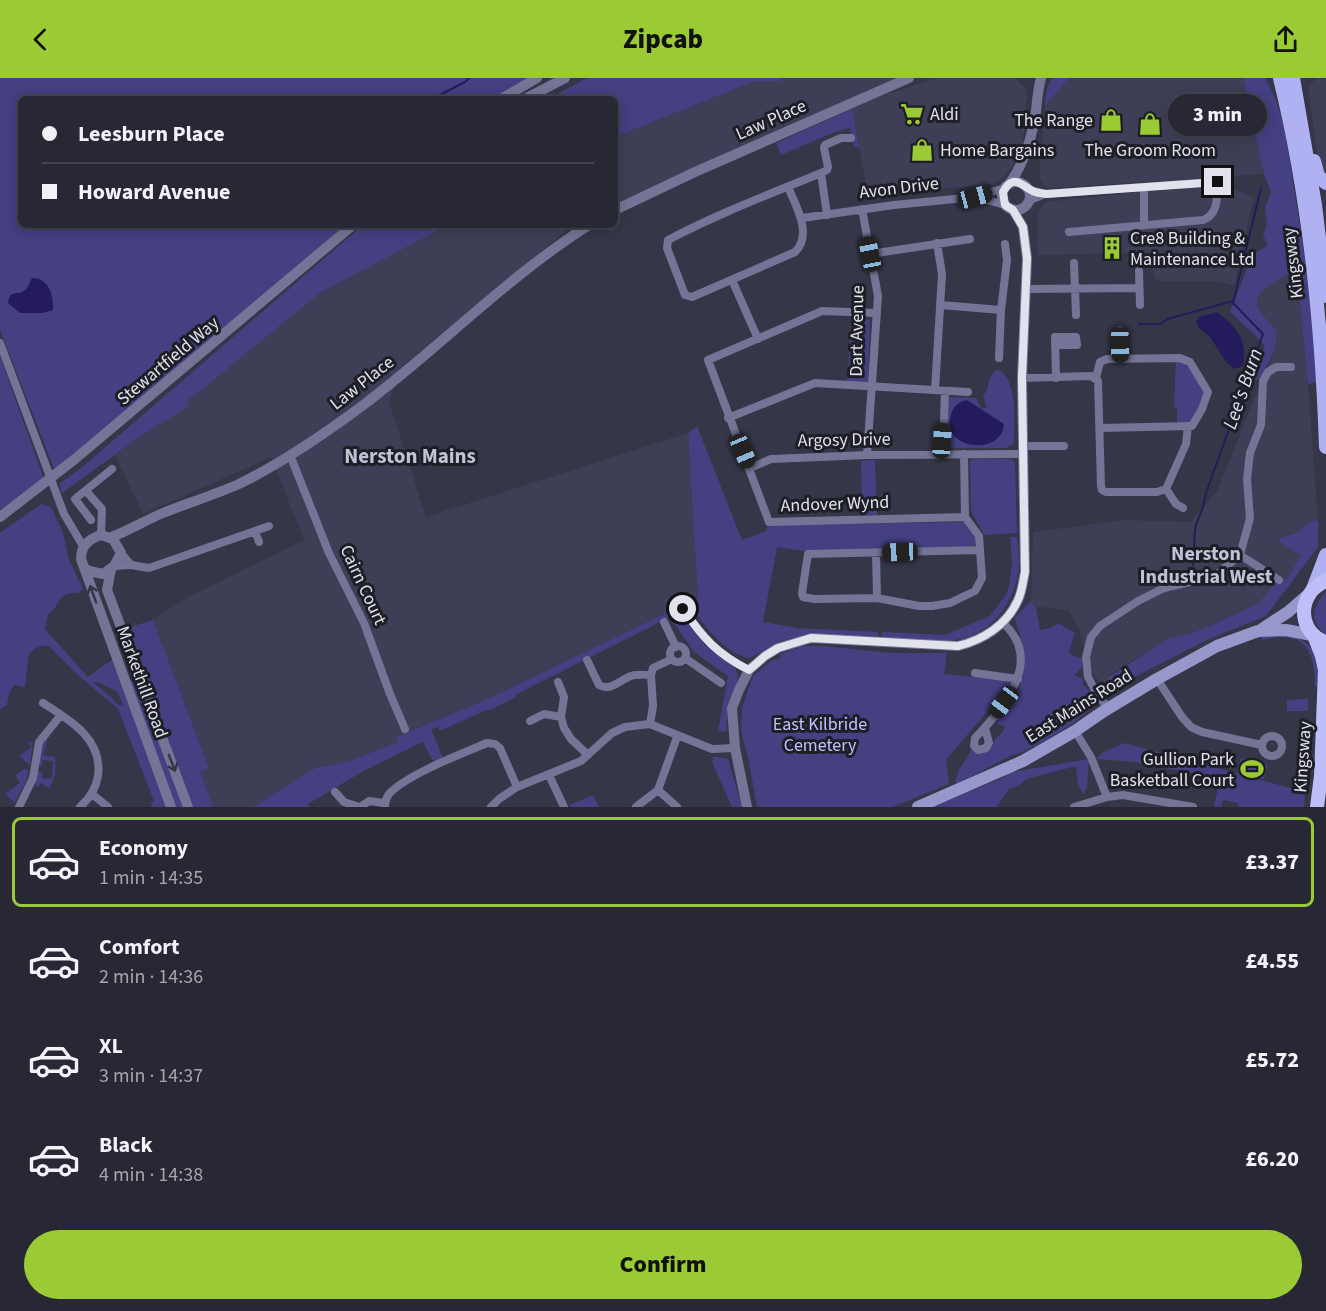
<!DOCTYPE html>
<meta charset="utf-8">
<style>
:root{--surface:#282835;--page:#343441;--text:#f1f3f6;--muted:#a5a6ad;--line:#444450;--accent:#9acb34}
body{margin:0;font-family:"Source Sans 3",sans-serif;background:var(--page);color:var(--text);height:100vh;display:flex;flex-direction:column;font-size:22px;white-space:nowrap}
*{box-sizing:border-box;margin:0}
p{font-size:20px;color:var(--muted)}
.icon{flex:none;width:33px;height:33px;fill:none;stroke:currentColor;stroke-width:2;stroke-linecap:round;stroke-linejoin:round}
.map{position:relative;height:729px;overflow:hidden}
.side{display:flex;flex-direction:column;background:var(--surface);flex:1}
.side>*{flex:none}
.banner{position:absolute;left:18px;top:18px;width:600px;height:132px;border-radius:9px;box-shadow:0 3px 15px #0003,0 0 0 2px var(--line);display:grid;align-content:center;height:132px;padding:0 24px;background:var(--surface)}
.end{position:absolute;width:27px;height:27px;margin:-14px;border:8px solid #e2e2ed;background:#111;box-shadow:0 0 0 3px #111}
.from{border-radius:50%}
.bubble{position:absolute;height:42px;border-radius:21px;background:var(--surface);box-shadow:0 3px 15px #0003,0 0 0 2px var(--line);font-size:20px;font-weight:800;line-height:42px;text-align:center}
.car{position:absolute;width:18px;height:36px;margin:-18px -9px;border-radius:8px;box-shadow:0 0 4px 2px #0007;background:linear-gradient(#222 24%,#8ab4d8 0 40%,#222 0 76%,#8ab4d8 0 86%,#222 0)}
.banner b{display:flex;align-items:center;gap:21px;height:57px;font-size:22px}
.banner b+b{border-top:2px solid var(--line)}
.banner i{width:15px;height:15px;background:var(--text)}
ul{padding:10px 0 0;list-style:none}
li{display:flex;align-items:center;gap:18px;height:90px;margin:0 12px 9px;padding:0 12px;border:3px solid transparent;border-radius:9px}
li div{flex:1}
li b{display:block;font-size:22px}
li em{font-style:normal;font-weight:800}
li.active{border-color:var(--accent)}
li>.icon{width:54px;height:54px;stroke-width:1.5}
.button{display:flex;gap:12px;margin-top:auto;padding:12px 24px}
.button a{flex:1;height:69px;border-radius:36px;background:var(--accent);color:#111;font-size:24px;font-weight:800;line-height:69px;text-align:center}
header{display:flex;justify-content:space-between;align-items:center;height:78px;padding:0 24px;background:var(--accent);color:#111;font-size:27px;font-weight:800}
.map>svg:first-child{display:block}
.built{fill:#3e3f56}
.green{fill:#444082;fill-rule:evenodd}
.water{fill:#241b5c}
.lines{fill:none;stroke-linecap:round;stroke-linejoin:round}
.stream{stroke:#241b5c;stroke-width:2}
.minor{stroke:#747596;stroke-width:8}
.tertiary{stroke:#747596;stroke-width:10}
.secondary{stroke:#9697cb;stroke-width:12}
.primary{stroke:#b0b1f3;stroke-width:14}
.trunk{stroke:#bebff8;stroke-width:14}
.oneway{stroke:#343442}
.route{stroke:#e2e2ed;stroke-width:8}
.labels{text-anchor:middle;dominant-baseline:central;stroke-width:6;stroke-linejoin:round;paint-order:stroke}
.poi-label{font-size:18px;fill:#e2e2ed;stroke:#1e1e26;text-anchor:start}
.street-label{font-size:18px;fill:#e2e2ed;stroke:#1e1e26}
.park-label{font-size:18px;fill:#c0c2fe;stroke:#1e1e26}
.water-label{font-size:20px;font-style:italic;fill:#dfe0f5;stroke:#1e1e26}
.neighbourhood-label{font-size:20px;font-weight:bold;fill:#c1c2d7;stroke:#1e1e26}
.quarter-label{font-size:21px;font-weight:bold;fill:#c1c2d7;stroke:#1e1e26}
</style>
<header><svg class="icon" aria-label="back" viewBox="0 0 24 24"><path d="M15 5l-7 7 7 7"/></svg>Zipcab<svg class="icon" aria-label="share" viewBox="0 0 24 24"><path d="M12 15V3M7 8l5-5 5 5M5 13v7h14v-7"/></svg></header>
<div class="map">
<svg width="1326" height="729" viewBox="0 0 1326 729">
<rect width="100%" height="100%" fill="#353647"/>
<!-- built -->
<path class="built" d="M 781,0 L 904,0 L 615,128 L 615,59 L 755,3 L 780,3 Z
M 937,0 L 1015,0 L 1027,12 L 1023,70 L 1015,84 L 1005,98 L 992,106 L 914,114 L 869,123 L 852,31 L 878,19 Z
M 1069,0 L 1243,0 L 1264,96 L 1049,110 L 1043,107 L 1039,100 L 1045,28 Z
M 1316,0 L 1326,1 L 1326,97 L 1319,90 L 1308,10 Z
M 1210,106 L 1227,108 L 1254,119 L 1234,208 L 1216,203 L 1156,203 L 1147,175 L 1037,177 L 1038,133 L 1046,124 Z
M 448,147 L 573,147 L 400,290 L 389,324 L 426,439 L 688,355 L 698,519 L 483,623 L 397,658 L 399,664 L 350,683 L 315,690 L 253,729 L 213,729 L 199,693 L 209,689 L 153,542 L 186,520 L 304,462 L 271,379 L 143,436 L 115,377 L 320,215 Z
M 1289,195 L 1297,195 L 1308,306 L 1318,442 L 1310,444 L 1297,455 L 1286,457 L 1301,477 L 1286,502 L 1281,499 L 1262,525 L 1196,553 L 1180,559 L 1169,560 L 1114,594 L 1107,600 L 1105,607 L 1094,598 L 1078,549 L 1068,532 L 1031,528 L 1033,454 L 1125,442 L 1190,444 L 1217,413 L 1275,270 L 1277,253 L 1259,234 L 1257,221 L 1261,212 Z"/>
<!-- green -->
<path class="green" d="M 0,0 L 527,0 L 494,21 L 21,21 L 21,147 L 345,147 L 55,393 L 0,252 Z
M 587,0 L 781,0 L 781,3 L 755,3 L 615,59 L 615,21 L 548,21 Z
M 1053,0 L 1069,0 L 1045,28 C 1046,17 1046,8 1053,0 Z
M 1243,0 L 1265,0 C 1285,33 1288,73 1294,111 C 1305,175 1313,240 1317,304 L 1308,306 L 1297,195 C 1287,195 1282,199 1274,204 C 1244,222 1259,233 1277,253 L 1275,270 L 1261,301 L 1251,302 L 1265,268 L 1257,259 L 1230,234 L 1253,176 L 1268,168 L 1263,157 L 1267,146 L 1265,130 L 1271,114 L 1264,96 Z
M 852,31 L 859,69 L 854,69 L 850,50 L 837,53 L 781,77 L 776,65 Z
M 363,147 L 448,147 L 320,215 L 195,317 L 188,321 L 189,328 L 139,359 L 61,416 L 60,405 L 81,390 Z
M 852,241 L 856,241 L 856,246 L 864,247 L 865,241 L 870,242 L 868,306 L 847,305 Z
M 0,278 L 44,401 L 0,432 Z
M 1176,283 L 1184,284 L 1189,287 L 1205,311 L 1204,318 L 1190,345 L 1177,345 L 1177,329 L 1174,329 Z
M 997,291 C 1019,301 1014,345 1014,365 L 1007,370 L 945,370 L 947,319 L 976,320 L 982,331 L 987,329 L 983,318 C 992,307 984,303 997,291 Z
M 697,348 L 742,462 L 766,453 L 768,448 L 775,447 L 965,444 L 975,457 L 975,466 L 972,468 L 804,473 L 777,469 L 763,544 L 798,550 L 878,554 L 878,558 L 808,556 L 781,563 L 750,580 C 727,578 700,544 689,525 L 698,519 L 688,355 Z
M 973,381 L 1011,381 L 1015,385 L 1017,455 L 984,457 L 971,433 L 970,383 Z
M 875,382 L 877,437 L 862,437 L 861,383 Z
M 41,426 L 51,429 L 63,455 L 69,482 L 83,511 L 79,515 C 54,515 64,525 48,536 L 45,551 L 88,599 L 113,581 L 168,729 L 152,729 L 151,725 L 154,723 L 118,631 L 78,597 L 50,569 C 41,565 36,570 29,576 L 25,609 L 14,607 L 9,616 L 7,627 L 0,631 L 0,455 ZM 93,604 L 100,605 L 117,613 L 123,627 L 118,627 L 112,620 Z
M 1318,442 L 1318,469 L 1266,538 L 1209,561 L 1107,613 L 1105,607 L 1107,600 L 1169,560 C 1201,556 1231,536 1261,525 L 1262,521 L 1280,499 L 1286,502 L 1301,477 L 1279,464 L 1280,460 L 1297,455 L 1310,444 Z
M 1010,459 L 1017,459 C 1018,470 1020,484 1018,496 C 1013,526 991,555 960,561 C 937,566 905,560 882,559 L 882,554 L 945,557 L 990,538 L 1005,518 L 1009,509 L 1012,484 Z
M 1326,514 L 1326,556 C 1308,545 1313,526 1326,514 Z
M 1031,524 L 1036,529 L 1040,552 L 1051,550 L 1058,545 L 1075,555 L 1069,574 L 1071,577 L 1081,580 L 1083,583 L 1081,591 L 1074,597 L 1083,601 L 1083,607 L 1095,617 C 1094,622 1093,628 1090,631 C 1080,643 1028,675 1012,677 L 957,706 L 955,703 L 959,692 L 974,668 L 986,674 L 992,669 L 995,661 L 1004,653 L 1005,648 L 998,646 L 997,641 C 1015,619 1025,610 1023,580 C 1023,574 1023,566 1021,561 C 1019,552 1016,548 1015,539 C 1022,534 1024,528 1031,524 Z
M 678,529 L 706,568 L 733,587 L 736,592 L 738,599 L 737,609 L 728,627 L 726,654 L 718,653 L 728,598 L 694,574 L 670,539 L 515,617 L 516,619 L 490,632 L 486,632 L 440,653 L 438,649 L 431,651 L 443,680 L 433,683 L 423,664 L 367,691 L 308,726 L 309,729 L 253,729 L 315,690 L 350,683 L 398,664 L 396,659 L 483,623 Z
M 153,542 L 209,690 L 200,693 L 213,729 L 193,729 L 127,550 Z
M 1274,556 C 1313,560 1317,569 1320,608 L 1315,609 C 1315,571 1304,551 1262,562 L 1261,559 Z
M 803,568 L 824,568 L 890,575 L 947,575 L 944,596 L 1013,603 L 946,682 L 949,706 L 892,729 L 757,729 L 748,679 L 741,654 L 742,630 L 753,598 L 772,582 L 780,581 L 780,576 Z
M 129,603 L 139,604 L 185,729 L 176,729 Z
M 1308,621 L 1308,633 L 1287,633 L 1287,622 Z
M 54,655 L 48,660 L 43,677 L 55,679 C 56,690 56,701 49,710 L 41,705 L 38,709 L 34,705 L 38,694 L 42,694 L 42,700 L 52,701 L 53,683 L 43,682 L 41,689 L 38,687 L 44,662 Z
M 28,664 L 33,664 L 30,687 L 19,678 L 31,669 Z
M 1124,665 L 1305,714 L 1304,729 L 1238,729 L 1238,725 L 1223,722 L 1221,729 L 1214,728 L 1220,701 L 1135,684 L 1096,681 L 1102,675 Z
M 713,678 L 728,681 L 742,729 L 732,729 L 712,684 Z
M 1241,680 L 1268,687 L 1264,701 L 1237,694 Z
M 1089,681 L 1087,709 L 1084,717 L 1078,706 L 1076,688 L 1027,701 L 1018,708 L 1008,712 L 997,729 L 932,729 L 1000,701 L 1011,694 Z
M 24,691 L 29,692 L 26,704 L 14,725 L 1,710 L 6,715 L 20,705 L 15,697 Z
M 593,717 L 599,729 L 571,729 L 569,727 Z"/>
<!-- water -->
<path class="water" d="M 32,200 C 48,200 54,216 53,232 L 42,235 L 20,235 L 8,225 C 10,209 20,220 27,210 C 29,207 30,203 32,200 Z
M 1217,234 C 1237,249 1248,262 1243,288 L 1234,291 L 1226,284 L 1210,259 L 1199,250 L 1196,244 L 1199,239 Z
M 967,322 L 1004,346 C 1003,378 940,373 951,337 C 954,327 957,325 967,322 Z"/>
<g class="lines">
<!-- stream -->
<path class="stream" d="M 432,21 L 465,4 L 469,0
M 1139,246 L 1161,246 L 1167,241 L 1233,223
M 1193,487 C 1195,473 1193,461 1196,447 C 1199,437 1205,429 1205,418 L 1263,256 L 1233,225 L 1261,110"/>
<!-- minor -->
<path class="minor" d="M 788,109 C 796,128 813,157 795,174 L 692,219 L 685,217 L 667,170 L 668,162 C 717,136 770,116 821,95
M 1144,110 L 1144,147
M 1029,112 L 1046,116 L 1225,103
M 976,119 L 1005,127
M 1030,122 L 1045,116
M 862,131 L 878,218 L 867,377
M 827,137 L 821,95 L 827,92 L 828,89 L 824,70 L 825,67 L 841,60 L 851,60
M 802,140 L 894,127 L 975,119 L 1005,110
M 1069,154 L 1203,142 C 1219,136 1217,118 1218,103
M 870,176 L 970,161
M 1074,185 L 1076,237
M 1139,193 L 1140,227
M 732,202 L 758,261
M 1026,211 L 1139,210
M 941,227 L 1001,232
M 876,235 L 822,233 L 708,282 L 769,444 L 965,439
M 1120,252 L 1121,281
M 0,265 L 64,436 L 83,468
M 1055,267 L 1077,267 L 1076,259 L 1055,259 L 1056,300
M 999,280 L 1001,232 L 1007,182 L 1005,166
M 1022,300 L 1091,298 L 1098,303 L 1101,408 L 1102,412 L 1106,414 L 1157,414 L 1166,411 L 1186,366 L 1188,348
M 1096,300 L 1100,284 L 1107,281 L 1180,280 L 1190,284 L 1208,314 L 1202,331 L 1192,348 L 1100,350
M 935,312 L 942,196 L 937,165
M 728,340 L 815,305 L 968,314
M 944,342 L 945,313
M 1024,368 L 1064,368
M 964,376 L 965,439 L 979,458 L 982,500 L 975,513 L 950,525 L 932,528 L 919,528 L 877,520 L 814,521 L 803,519 L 802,515 L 808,476 L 980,472
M 290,377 L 329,475 L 364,545 L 390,616 L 405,651
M 941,377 L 943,350
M 750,390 L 771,381 L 867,377 L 1024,376
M 1166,411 L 1176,426 L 1183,430
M 86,413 L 102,431 L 101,457
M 91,442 L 75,421 L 112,391
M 255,453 L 269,448
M 876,475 L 877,520
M 1240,477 L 1279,502
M 131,487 L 149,490 L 255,453 L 259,464
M 114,488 L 131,487 L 121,475
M 683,530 C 703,560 717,576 749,592
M 664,544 L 676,569
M670 576a8 8 0 1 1 16 0a8 8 0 1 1-16 0Z
M 685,580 L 721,605
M 587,582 L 599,607 C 610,614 620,602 631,598 C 637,596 644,597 651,597
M 975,595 L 1018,601
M 1157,601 L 1182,639 L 1191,649 L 1202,654 L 1262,667
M 558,604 L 564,619 L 561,639 L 564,650 L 571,661 L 588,677
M 43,625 C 70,642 103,661 98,698 C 96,711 90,720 80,729
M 1108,630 L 1097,616 L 1088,599 L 1086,579 L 1091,559 L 1100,548 L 1138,523 L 1164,510 L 1215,498 L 1240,477 L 1250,440 L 1247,401 L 1250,375 L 1261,347 L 1263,303 L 1268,294 L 1276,289 L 1291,289
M 530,643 L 544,636 L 561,639
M 650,646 L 653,628 L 651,597 L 653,590 L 672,581
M 985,650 L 989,665 L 986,670 L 978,672 L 974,668 L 975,660 C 1003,631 1045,582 1003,545
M 1075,653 L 1091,679 L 1107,719
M1262 668a10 10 0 1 1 20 0a10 10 0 1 1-20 0Z
M 549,697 L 564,729
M 658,712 L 677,729
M 335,714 L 344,724 L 359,729
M 92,716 L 108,729
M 19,729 L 33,700 L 39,664 L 61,637
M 360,729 L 369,723 L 384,725
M 385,729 C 385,724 386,720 389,716 C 406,697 463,675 487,665 L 495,666 L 500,670 L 517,709
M 491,729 L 499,721 L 517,709 L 581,683 L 612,655 L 625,649 L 650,646 L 712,671 L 735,670
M 636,729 L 658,712 L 677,659
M 1074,729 L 1107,719 L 1123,717 L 1193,729"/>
<!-- tertiary -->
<path class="tertiary" d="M 501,21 L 537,0
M 525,21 L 565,0
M1002 118a14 14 0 1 1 28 0a14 14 0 1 1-28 0Z
M 1010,105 C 1025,84 1032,59 1036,33 C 1037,22 1038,11 1041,0
M 615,132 L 695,94 L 909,0
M 0,439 L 75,381 L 353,147
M 109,460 C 128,453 144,443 163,435 C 188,425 214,417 239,406 C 282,385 323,357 362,328 C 439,270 507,199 589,147
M 85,490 L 89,493 L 103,496 L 114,488 L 121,475 L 113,461 L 101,457 C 89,461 81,467 81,481 L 171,729
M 111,491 L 107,512 L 188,729
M 747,729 L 735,670 L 732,630 L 739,612 L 749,592 L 765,578 L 778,570 L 811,560 L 958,568 C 983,562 1007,547 1018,522 C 1022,514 1023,503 1025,494 L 1022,300 L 1027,180 L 1023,149 L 1013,132"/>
<!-- secondary -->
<path class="secondary" d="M 1262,551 L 1288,534 L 1310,515
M 918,729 L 1023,683 L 1075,653 L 1104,633 L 1157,601 L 1217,568 L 1258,553 L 1286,552 L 1312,557"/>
<!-- primary -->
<path class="primary" d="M 1280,0 C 1309,118 1322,247 1326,369
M 1293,0 L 1315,127 L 1326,218
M 1314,83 L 1318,98 L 1326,105
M 1313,511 L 1326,477"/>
<!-- trunk -->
<path class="trunk" d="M 1315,560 L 1322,578 L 1325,592 L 1321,698 L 1317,729
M 1323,563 C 1304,555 1298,532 1311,514 C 1314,509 1321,506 1326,502"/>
</g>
<!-- one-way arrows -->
<defs><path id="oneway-shaft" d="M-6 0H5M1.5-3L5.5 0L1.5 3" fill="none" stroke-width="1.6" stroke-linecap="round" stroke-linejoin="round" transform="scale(1.5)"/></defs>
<g class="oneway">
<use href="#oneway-shaft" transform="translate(93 516) rotate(-110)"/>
<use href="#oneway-shaft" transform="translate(172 685) rotate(69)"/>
</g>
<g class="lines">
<!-- route -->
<path class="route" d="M 683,531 C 703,560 717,576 749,592 L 765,578 L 778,570 L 811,560 L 958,568 C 983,562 1007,547 1018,522 C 1022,514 1023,503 1025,494 L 1022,300 L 1027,180 L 1023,149 L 1013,132 L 1005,127 L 1003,114 C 1013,95 1021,107 1031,112 C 1035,115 1041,115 1046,116 L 1218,104"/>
</g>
<!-- icons -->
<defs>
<g id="supermarket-bare" transform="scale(1.8)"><path d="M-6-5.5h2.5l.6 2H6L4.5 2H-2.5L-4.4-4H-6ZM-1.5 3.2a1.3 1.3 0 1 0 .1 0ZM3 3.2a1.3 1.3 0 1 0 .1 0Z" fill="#9acb34" stroke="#1e1e26" stroke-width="2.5" paint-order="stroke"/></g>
<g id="shop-bare" transform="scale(1.8)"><path d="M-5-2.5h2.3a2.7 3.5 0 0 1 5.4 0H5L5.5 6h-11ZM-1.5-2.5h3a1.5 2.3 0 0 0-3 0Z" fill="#9acb34" stroke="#1e1e26" stroke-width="2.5" paint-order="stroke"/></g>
<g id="building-bare" transform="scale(1.8)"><path d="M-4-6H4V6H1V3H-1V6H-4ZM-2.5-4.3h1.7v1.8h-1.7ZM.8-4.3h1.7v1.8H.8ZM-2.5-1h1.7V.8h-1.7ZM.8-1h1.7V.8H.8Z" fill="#9acb34" stroke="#1e1e26" stroke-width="2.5" paint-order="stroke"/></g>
<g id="stadium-bare" transform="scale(1.8)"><path d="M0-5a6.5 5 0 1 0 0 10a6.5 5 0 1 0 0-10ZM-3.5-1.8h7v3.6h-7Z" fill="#9acb34" stroke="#1e1e26" stroke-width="2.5" paint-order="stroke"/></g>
</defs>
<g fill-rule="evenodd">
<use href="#supermarket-bare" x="912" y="36"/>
<use href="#shop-bare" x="1111" y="42"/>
<use href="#shop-bare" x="1150" y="46"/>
<use href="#shop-bare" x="922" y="72"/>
<use href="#building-bare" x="1112" y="170"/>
<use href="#stadium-bare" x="1252" y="691"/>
</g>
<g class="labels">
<!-- poi labels -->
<g class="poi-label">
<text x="930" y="36">Aldi</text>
<text x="1093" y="42" text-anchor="end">The Range</text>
<text x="940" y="72">Home Bargains</text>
<text x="1150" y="72" text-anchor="middle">The Groom Room</text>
<text x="1130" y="160">Cre8 Building &amp;<tspan x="1130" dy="21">Maintenance Ltd</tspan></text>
<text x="1234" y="681" text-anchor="end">Gullion Park<tspan x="1234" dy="21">Basketball Court</tspan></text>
</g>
<!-- street labels -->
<g class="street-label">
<text transform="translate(771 42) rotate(-24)">Law Place</text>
<text transform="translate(899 110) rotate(-7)">Avon Drive</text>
<text transform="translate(1293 185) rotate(-97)">Kingsway</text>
<text transform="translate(857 253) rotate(-89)">Dart Avenue</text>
<text transform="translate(168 283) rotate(-40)">Stewartfield Way</text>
<text transform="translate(362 305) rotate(-38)">Law Place</text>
<text transform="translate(844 362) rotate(-1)">Argosy Drive</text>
<text transform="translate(835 426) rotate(-2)">Andover Wynd</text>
<text transform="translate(363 507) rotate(65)">Cairn Court</text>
<text transform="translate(142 604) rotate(70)">Markethill Road</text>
<text transform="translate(1079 628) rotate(-32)">East Mains Road</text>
<text transform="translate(1303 679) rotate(-86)">Kingsway</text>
</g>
<!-- park labels -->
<g class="park-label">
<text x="820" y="646">East Kilbride<tspan x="820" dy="21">Cemetery</tspan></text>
</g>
<!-- water labels -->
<g class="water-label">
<text transform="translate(1243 311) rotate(-71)">Lee's Burn</text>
</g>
<!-- neighbourhood labels -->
<g class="neighbourhood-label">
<text x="1206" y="476">Nerston<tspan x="1206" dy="23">Industrial West</tspan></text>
</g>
<!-- quarter labels -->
<g class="quarter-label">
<text x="410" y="378">Nerston Mains</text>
</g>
</g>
</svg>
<i class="end from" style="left:683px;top:531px"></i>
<i class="end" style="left:1218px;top:104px"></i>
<div class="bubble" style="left:1168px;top:16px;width:99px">3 min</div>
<i class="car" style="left:975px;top:119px;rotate:75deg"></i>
<i class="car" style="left:870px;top:176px;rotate:349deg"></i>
<i class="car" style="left:1120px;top:267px;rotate:179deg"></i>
<i class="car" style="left:942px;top:363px;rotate:4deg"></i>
<i class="car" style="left:743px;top:373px;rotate:157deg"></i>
<i class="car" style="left:900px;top:474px;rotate:268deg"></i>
<i class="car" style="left:1004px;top:624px;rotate:217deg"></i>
<div class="banner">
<b><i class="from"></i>Leesburn Place</b>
<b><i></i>Howard Avenue</b>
</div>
</div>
<section class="side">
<ul>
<li class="active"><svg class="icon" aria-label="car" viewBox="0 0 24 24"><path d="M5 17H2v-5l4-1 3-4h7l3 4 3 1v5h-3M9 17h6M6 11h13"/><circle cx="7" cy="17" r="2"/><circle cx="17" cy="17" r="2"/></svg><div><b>Economy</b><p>1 min · 14:35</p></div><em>£3.37</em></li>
<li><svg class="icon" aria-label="car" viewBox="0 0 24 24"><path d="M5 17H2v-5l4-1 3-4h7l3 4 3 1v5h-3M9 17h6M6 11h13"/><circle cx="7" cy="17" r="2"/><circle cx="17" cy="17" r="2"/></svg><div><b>Comfort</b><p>2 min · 14:36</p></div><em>£4.55</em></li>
<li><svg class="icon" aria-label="car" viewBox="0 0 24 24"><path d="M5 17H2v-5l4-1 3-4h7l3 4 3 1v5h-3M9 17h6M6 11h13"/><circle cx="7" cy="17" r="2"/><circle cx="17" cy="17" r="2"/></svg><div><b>XL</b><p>3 min · 14:37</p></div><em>£5.72</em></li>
<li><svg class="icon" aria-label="car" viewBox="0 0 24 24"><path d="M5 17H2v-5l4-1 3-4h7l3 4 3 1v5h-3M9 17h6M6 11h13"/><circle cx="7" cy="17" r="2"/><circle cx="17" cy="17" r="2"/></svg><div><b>Black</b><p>4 min · 14:38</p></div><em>£6.20</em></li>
</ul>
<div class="button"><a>Confirm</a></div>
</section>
